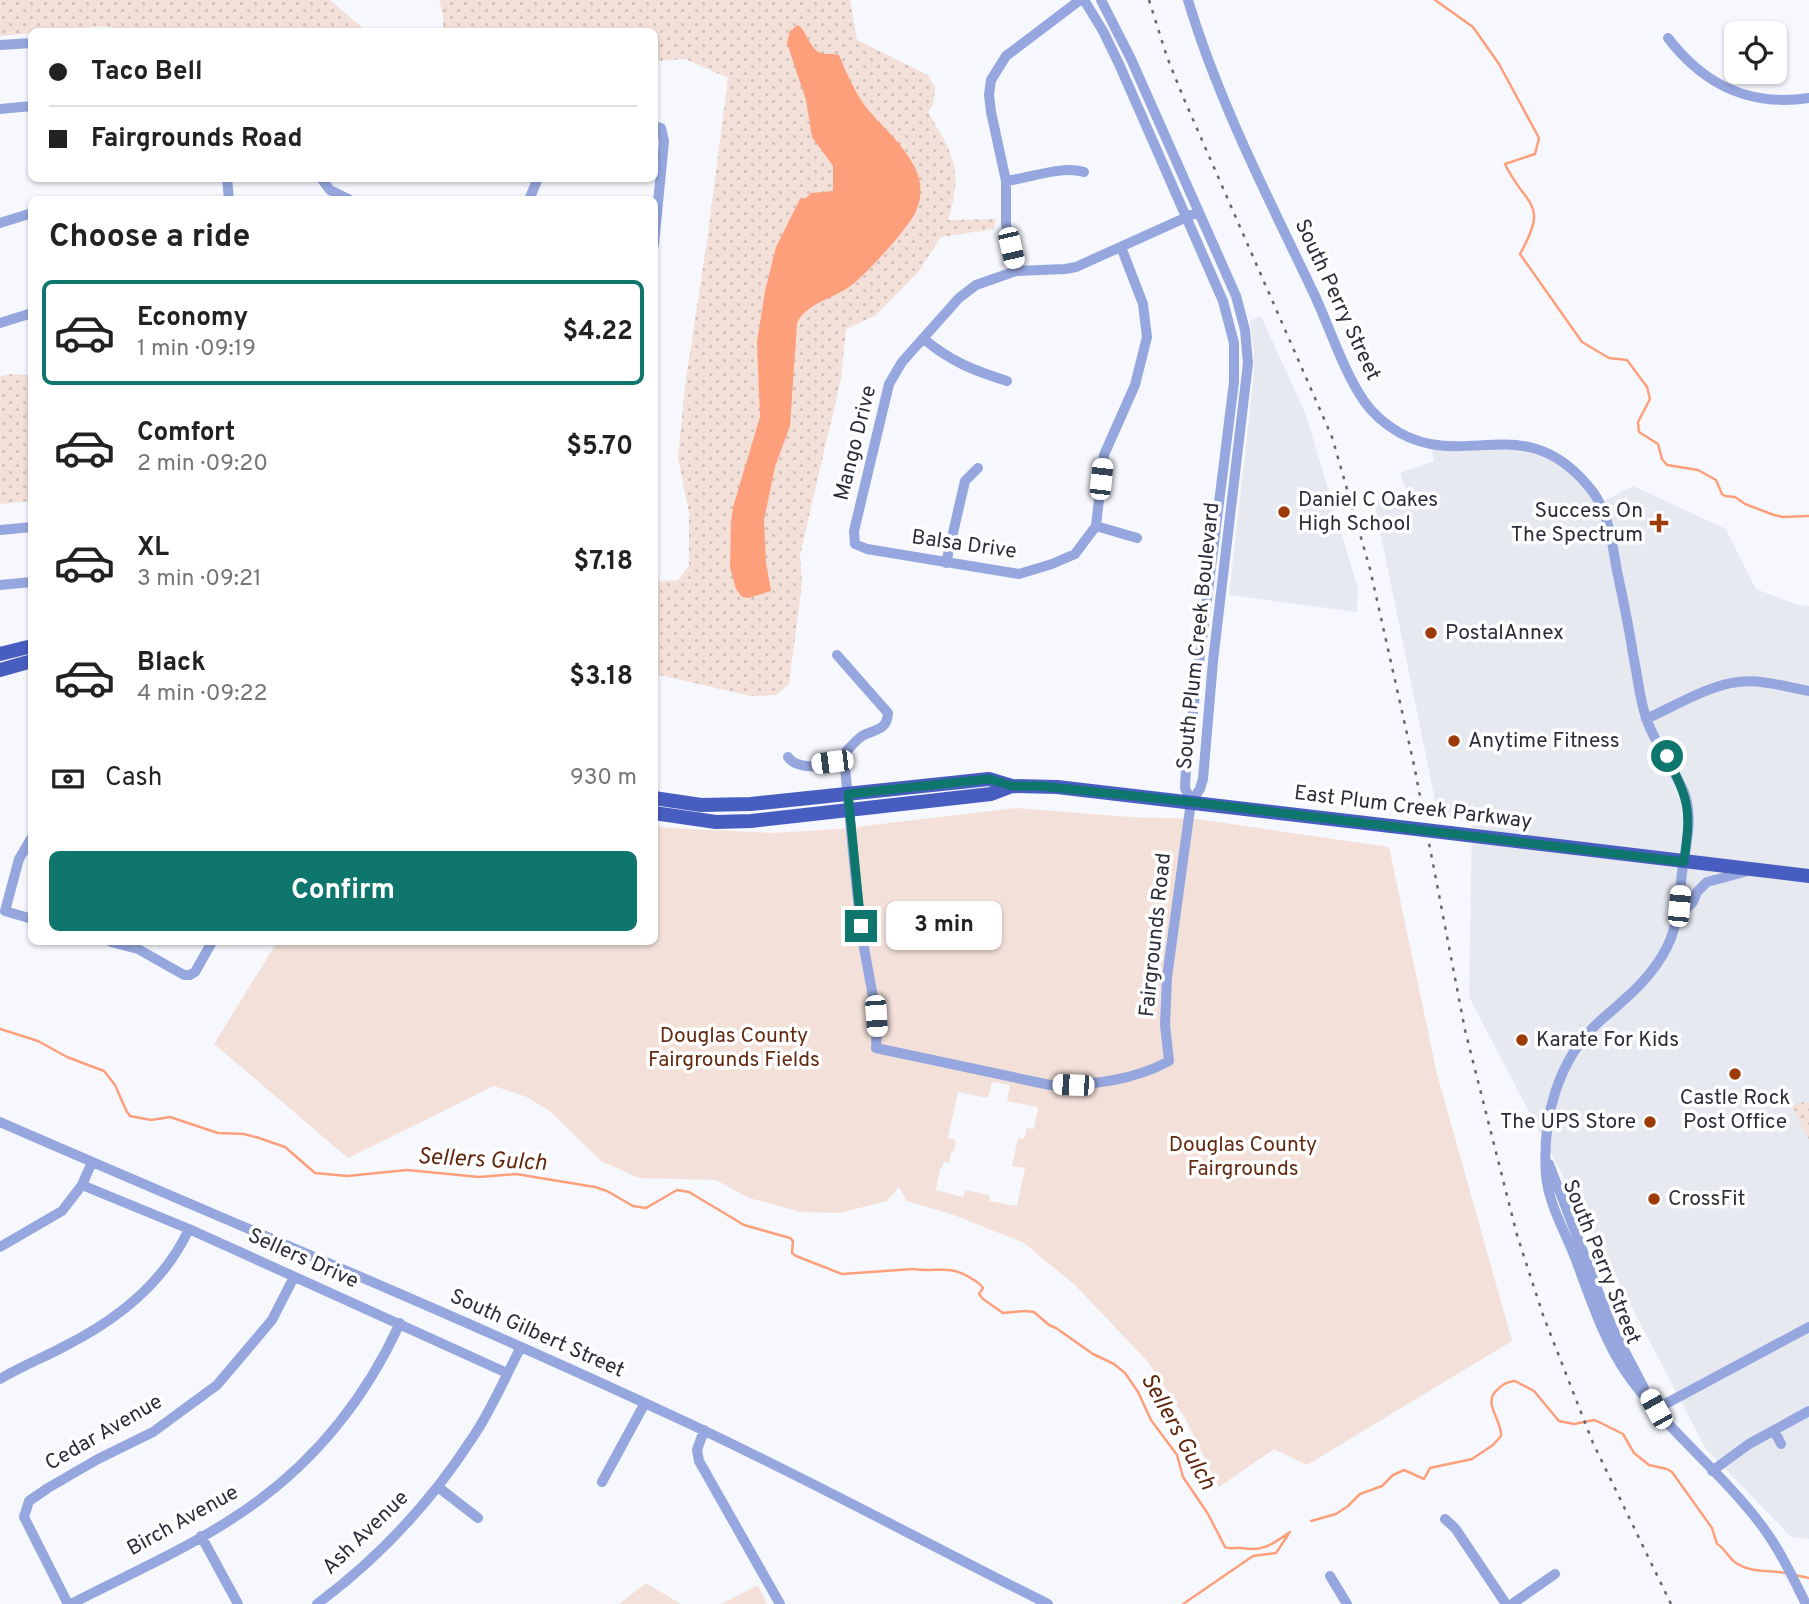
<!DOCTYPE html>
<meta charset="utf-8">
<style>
:root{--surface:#fff;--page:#f6f6f6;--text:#222;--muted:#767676;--line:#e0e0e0;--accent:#0f766e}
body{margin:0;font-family:Overpass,sans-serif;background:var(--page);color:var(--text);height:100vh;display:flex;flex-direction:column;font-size:26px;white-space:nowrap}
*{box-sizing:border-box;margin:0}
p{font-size:23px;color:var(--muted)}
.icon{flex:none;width:38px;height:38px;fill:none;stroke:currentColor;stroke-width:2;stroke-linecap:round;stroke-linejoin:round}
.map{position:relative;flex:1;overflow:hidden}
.side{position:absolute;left:28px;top:196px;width:630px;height:749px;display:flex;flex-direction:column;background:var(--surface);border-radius:10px;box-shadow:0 2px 5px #0004}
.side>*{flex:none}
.hud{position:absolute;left:28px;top:28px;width:630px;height:154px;border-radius:10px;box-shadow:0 2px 5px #0004;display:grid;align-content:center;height:154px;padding:0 21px;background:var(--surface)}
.buttons{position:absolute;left:1724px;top:21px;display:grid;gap:14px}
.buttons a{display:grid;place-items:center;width:63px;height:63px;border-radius:10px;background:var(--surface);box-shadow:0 2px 5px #0004;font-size:35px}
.end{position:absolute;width:32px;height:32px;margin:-16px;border:9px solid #0f766e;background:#fff;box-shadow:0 0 0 4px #fff}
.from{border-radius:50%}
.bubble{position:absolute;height:49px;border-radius:10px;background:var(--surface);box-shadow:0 2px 5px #0004;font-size:23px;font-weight:700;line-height:49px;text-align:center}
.car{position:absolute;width:21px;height:42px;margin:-21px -10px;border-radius:9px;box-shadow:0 0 5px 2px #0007;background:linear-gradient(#fff 24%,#345 0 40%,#fff 0 76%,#345 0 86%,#fff 0)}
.hud b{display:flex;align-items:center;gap:24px;height:66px;font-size:26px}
.hud b+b{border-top:2px solid var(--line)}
.hud i{width:18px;height:18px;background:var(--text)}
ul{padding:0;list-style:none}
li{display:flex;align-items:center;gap:21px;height:105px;margin:0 14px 10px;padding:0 7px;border:4px solid transparent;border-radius:10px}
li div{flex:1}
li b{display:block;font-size:26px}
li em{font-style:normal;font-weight:700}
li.current{border-color:var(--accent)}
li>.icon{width:63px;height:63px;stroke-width:1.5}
h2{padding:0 21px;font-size:32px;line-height:84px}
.pay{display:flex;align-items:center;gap:18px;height:77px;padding:0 21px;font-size:26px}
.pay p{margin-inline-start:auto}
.primary-button{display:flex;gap:14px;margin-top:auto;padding:14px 21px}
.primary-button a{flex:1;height:80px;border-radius:10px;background:var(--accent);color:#fff;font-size:28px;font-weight:700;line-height:80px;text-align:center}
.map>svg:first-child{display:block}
.built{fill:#e7e9f1}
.grass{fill:url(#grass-dots)}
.park{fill:#f3e0d9;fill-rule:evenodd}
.water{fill:#fe9f7b}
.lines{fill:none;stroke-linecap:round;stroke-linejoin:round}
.stream{stroke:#fe9f7b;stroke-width:2.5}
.minor{stroke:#95a7de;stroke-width:10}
.major{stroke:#485dc0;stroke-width:14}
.rail{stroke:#656871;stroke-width:2.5;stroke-dasharray:3.5 7;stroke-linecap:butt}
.major-bridge{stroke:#485dc0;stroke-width:14}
.route{stroke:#0f766e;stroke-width:9}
.poi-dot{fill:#9f3b08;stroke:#fff;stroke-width:2.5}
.labels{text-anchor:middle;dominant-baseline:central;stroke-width:7;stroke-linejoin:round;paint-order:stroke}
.street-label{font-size:21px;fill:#2b2e39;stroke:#fff}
.poi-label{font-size:21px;fill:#2b2e39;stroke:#fff;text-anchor:start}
.park-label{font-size:21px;fill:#642911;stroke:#fff}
.water-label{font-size:23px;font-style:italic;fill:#62270e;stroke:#fff}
</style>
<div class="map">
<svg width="1809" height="1604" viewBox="0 0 1809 1604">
<defs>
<pattern id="grass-dots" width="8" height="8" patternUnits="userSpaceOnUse" patternTransform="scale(1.75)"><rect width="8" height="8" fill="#f3e0d9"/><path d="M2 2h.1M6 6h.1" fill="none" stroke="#d0c0bb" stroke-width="1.8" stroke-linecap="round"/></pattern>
</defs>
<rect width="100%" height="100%" fill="#f6f8fe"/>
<!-- built -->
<path class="built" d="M 1261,316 L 1306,415 L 1358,589 L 1357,612 L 1229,595 L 1253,384 L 1254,354 L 1250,321 Z
M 1501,443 L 1552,455 L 1600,503 L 1633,486 L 1726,529 L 1756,589 L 1798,605 L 1809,606 L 1809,1539 L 1791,1537 L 1706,1449 L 1469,997 L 1472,820 L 1438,815 L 1374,501 L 1406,491 L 1400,473 L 1434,461 L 1431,444 Z"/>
<!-- grass -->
<path class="grass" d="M 0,0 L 330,0 L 366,31 L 138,32 L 103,26 L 32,32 L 31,33 L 0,36 Z
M 439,0 L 850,0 L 857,40 L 928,75 L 935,88 L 933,105 L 928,112 C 953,154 964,170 948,220 L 996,219 L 994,229 L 941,237 L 919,271 L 875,316 L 846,329 L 841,379 L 800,555 L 802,584 L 789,684 L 776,695 L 751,696 L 655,674 L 655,578 L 659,581 L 678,580 L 689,565 L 689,513 L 678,458 L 685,386 L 708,234 L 728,78 L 685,59 L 655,61 L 654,32 L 443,31 L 443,15 Z
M 12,374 L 31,376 L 31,501 L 0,504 L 0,376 Z
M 1801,1102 L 1809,1103 L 1809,1140 L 1792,1107 Z"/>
<!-- park -->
<path class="park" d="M 1016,808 L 1129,817 L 1197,819 L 1389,847 L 1437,1074 L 1512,1341 L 1307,1465 L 1274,1449 L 1219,1487 L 1185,1418 L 1148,1362 L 1076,1286 L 1024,1243 L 951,1214 L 907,1201 L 899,1187 L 887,1201 L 840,1213 L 801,1212 L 749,1198 L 716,1180 L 639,1178 L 601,1161 L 551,1112 L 527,1097 L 494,1086 L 348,1158 L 214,1044 L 277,942 L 654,942 L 655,826 L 669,828 L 773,833 L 839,829 ZM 992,1082 L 1010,1085 L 1007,1101 L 1038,1107 L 1034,1129 L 1027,1128 L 1024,1139 L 1018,1138 L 1012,1166 L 1025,1168 L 1017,1206 L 989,1201 L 990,1195 L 965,1190 L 963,1197 L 936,1190 L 940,1168 L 942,1168 L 944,1162 L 949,1163 L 951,1152 L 954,1151 L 956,1140 L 948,1138 L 958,1092 L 988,1098 Z
M 646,1583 L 681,1604 L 619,1604 Z
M 758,1585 L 767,1604 L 721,1604 Z"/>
<!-- water -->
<path class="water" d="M 798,25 C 807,31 810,50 821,53 C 827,55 833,53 839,55 C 846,72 853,88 863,103 C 880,126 904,143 916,170 C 922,183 922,198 916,211 C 908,229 865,276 849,287 C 832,299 807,303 797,323 L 790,426 L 775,467 L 764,520 L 766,563 L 771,591 L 748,598 L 742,597 L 736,589 L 730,568 L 731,523 L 733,507 L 760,417 L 757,342 L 765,291 L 776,247 L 800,199 L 806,198 L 811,193 L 833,191 L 833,166 L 812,137 L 806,100 L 787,43 L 790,31 Z"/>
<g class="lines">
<!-- stream -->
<path class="stream" d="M 1435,0 L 1473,27 L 1499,64 L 1539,138 L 1535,154 L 1505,164 C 1526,208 1550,201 1520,254 L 1582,342 L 1609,358 L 1627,360 L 1647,387 L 1650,399 L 1638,422 L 1639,432 L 1658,444 L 1662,459 L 1667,465 L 1698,470 L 1716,480 L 1722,494 L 1725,496 L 1735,497 L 1745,504 L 1774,515 L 1783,517 L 1809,516
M 0,1029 L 38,1041 L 67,1057 L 104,1071 L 115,1085 L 126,1110 L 130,1116 L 151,1120 L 170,1117 L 218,1133 L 244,1134 L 259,1138 L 285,1147 L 315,1173 L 347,1176 L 407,1170 L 479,1177 L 516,1174 L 595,1187 L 607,1191 L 633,1206 L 646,1208 L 677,1190 L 689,1192 L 744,1225 L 790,1238 L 793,1241 L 792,1253 L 796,1256 L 842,1274 L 913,1269 C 935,1273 948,1264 969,1277 C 975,1281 979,1282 983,1288 L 979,1294 L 983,1299 L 1003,1313 L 1024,1311 L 1034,1312 L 1049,1325 L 1056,1328 L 1093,1354 L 1114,1364 L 1125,1373 L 1138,1392 L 1151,1420 L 1177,1455 L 1183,1477 L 1208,1514 L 1225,1547 C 1231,1550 1236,1547 1242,1548 C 1263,1552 1273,1544 1290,1532
M 1311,1521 L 1336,1514 L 1348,1506 L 1360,1494 L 1382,1486 L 1393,1475 L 1404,1470 L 1424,1479 L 1430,1468 L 1472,1459 L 1493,1445 L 1501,1436 C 1502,1420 1484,1405 1495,1392 C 1502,1385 1505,1382 1515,1381 L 1534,1391 L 1559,1421 L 1574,1424 L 1594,1420 L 1599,1422 L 1623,1434 L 1634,1453 L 1649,1465 L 1667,1469 L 1672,1472 L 1712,1528 L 1717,1544 C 1725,1548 1728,1558 1736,1563 C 1751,1573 1768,1570 1785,1573
M 1795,1575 L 1809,1578
M 1183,1604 L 1253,1556 L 1276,1553 L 1288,1535"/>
<!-- minor -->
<path class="minor" d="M 1084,0 L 1103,31 L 1119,64 L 1223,301 L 1234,343 L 1234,382 L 1186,768 L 1185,788 L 1191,802
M 1188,0 C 1219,103 1269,199 1315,296 C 1331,331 1343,370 1364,401 C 1373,414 1386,425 1400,433 C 1467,470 1525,409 1589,487 C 1609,510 1612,543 1617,571 C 1623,599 1629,627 1633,654 C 1637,673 1639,693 1644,711 C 1650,736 1673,767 1684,792 C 1693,816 1687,840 1683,865 C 1679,893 1680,921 1667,947 C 1651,979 1626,998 1600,1021 C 1557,1060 1542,1119 1546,1175 C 1548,1202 1564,1230 1574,1255 C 1589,1294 1602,1336 1625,1371 C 1664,1428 1721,1471 1762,1526 C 1780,1550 1793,1578 1806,1604
M 1668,38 C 1704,85 1749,107 1809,98
M 0,45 L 32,43
M 0,109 L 32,106
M 654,126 L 661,128 L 664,141 L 654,244
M 227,178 L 229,200
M 321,178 L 330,190 L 350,200
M 1006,181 C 1031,178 1062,165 1084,172
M 529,200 L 538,178
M 0,223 L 32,213
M 1121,247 L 1143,304 L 1147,337 L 1135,385 L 1104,455 L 1096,526 L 1075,554 L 1052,564 L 1019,574 L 867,549 L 855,544 L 854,531 L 889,384 L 902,362 L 959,298 L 976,285 L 1016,271 L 1065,269 L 1076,267 L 1198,212
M 1016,271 L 1006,225 L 1006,181 L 991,112 L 989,95 L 991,80 L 1006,56 L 1080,0
M 0,323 L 32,313
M 923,338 C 949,361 975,371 1007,381
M 1096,526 L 1137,538
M 0,530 L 32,527
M 946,563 L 965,481 L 978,468
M 0,585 L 32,582
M 1646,719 C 1673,707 1709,685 1738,682 C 1762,679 1786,687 1809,691
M 840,756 L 845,768 C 851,826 855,884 863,941 C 868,976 879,1011 876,1048 L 1050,1085 C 1091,1085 1133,1081 1169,1061 L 1165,1025 L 1167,977 L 1191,802 L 1200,789 L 1203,779 L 1213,661 L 1248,363 L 1245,330 L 1236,296 L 1131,59 L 1101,0
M 788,757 C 796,769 821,768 833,762 C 845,756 852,743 862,736 C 875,729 887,731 888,713 L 837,655
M 32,837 L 19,859 L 5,911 L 32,919
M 1678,916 L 1693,902 L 1697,892 L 1707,882 L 1748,871
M 111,942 L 138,949 L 184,975 L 190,975 L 195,972 L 212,942
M 0,1122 C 225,1220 452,1313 675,1417 C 801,1475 923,1542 1048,1604
M 1549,1164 L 1612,1327 L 1644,1388
M 82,1185 L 189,1229 L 507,1373
M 0,1247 L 62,1211 L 82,1185 L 92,1162
M 0,1379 C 22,1366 45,1357 67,1345 C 118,1319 165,1281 189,1229
M 1656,1409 L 1809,1327
M 704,1430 L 697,1450 L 699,1461 L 780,1604
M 1774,1430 L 1781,1444
M 1712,1471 L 1749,1444 L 1809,1411
M 602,1482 L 645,1403
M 438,1487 L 478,1518
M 1445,1519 L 1455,1528 L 1506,1604
M 201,1536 L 238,1604
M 1330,1576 L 1347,1604
M 68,1604 L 24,1517 L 29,1501 L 48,1488 L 98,1459 L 153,1432 L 217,1385 L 272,1320 L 294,1277
M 71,1604 C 123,1577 178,1553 227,1522 C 306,1473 362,1406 400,1323
M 317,1604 C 379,1558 431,1502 473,1437 C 492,1409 505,1377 521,1347
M 1512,1604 L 1555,1574"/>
<!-- major -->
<path class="major" d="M 0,654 L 32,646
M 0,670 L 32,661
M 654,798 L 701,805 L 751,804 L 989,779 L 1012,786 L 1057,787 L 1391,826
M 654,813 L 716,822 L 751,821 L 991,794 L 1012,786
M 1450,833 L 1809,876"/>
<!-- rail -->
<path class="rail" d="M 1149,0 L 1167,57 L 1184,99 L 1332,437 L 1370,569 L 1414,765 L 1465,1030 L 1517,1235 L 1543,1315 L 1593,1443 L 1671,1604"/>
<!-- major-bridge -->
<path class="major-bridge" d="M 1391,826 L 1450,833"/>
</g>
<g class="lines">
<!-- route -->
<path class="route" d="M 861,926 L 848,794 L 989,779 L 1012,786 L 1040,786 L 1191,802 L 1684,862 C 1691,809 1690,804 1667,756"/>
</g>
<!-- markers -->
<g class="poi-dot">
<circle cx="1284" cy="512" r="7"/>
<path d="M1655.5 512.5h7v7h7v7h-7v7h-7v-7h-7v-7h7z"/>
<circle cx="1431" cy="633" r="7"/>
<circle cx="1454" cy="741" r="7"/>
<circle cx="1522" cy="1040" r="7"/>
<circle cx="1735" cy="1074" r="7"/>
<circle cx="1650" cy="1122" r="7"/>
<circle cx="1654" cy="1199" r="7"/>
</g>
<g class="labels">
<!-- street labels -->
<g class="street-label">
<text transform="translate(1337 300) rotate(65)">South Perry Street</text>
<text transform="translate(856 443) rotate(-76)">Mango Drive</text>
<text transform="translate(964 545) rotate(8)">Balsa Drive</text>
<text transform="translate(1199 636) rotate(-84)">South Plum Creek Boulevard</text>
<text transform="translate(1413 808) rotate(7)">East Plum Creek Parkway</text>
<text transform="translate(1156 935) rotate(-84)">Fairgrounds Road</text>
<text transform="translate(303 1259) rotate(24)">Sellers Drive</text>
<text transform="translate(1601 1262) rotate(68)">South Perry Street</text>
<text transform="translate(537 1334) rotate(24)">South Gilbert Street</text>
<text transform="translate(104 1433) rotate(-30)">Cedar Avenue</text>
<text transform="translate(183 1521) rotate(-29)">Birch Avenue</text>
<text transform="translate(366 1533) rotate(-44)">Ash Avenue</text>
</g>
<!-- poi labels -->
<g class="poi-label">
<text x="1298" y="500">Daniel C Oakes<tspan x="1298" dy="24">High School</tspan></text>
<text x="1643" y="511" text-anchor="end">Success On<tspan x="1643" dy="24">The Spectrum</tspan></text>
<text x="1445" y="633">PostalAnnex</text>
<text x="1468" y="741">Anytime Fitness</text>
<text x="1536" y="1040">Karate For Kids</text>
<text x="1735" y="1098" text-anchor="middle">Castle Rock<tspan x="1735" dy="24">Post Office</tspan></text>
<text x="1636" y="1122" text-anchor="end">The UPS Store</text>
<text x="1668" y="1199">CrossFit</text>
</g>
<!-- park labels -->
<g class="park-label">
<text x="734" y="1036">Douglas County<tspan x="734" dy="24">Fairgrounds Fields</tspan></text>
<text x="1243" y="1145">Douglas County<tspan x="1243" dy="24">Fairgrounds</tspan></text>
</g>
<!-- water labels -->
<g class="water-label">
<text transform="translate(482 1161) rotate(3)">Sellers Gulch</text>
<text transform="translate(1177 1432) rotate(61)">Sellers Gulch</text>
</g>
</g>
</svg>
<div class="buttons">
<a><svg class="icon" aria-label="locate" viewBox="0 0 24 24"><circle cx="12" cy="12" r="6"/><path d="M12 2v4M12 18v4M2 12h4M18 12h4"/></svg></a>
</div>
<i class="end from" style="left:1667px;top:756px"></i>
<i class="end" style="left:861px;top:926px"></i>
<div class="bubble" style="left:886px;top:901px;width:116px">3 min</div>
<i class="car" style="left:1011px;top:248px;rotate:167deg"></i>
<i class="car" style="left:1101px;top:479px;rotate:6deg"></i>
<i class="car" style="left:832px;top:762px;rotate:263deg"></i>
<i class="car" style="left:1679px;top:906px;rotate:5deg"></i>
<i class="car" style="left:876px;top:1016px;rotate:176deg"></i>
<i class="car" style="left:1073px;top:1085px;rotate:272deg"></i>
<i class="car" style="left:1656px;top:1409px;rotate:331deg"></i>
<div class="hud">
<b><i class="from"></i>Taco Bell</b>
<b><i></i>Fairgrounds Road</b>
</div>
<section class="side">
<h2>Choose a ride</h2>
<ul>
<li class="current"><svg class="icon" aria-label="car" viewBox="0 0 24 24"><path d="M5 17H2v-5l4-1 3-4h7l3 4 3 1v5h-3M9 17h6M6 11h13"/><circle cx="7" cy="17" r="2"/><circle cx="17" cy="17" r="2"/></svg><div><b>Economy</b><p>1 min · 09:19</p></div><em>$4.22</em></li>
<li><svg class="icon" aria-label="car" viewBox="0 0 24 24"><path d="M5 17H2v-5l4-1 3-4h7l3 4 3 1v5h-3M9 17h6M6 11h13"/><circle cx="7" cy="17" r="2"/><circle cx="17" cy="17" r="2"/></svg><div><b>Comfort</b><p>2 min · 09:20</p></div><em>$5.70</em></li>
<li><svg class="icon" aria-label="car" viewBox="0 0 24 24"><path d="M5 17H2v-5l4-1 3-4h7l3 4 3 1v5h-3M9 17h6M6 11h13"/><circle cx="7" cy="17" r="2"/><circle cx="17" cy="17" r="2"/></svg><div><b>XL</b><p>3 min · 09:21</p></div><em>$7.18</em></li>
<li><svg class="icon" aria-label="car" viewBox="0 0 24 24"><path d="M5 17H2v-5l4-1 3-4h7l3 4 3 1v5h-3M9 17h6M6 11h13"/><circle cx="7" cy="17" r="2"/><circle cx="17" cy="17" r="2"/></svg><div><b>Black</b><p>4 min · 09:22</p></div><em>$3.18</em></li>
</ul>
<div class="pay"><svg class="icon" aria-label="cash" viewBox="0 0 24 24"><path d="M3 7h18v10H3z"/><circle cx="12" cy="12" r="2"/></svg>Cash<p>930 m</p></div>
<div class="primary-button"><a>Confirm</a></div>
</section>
</div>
